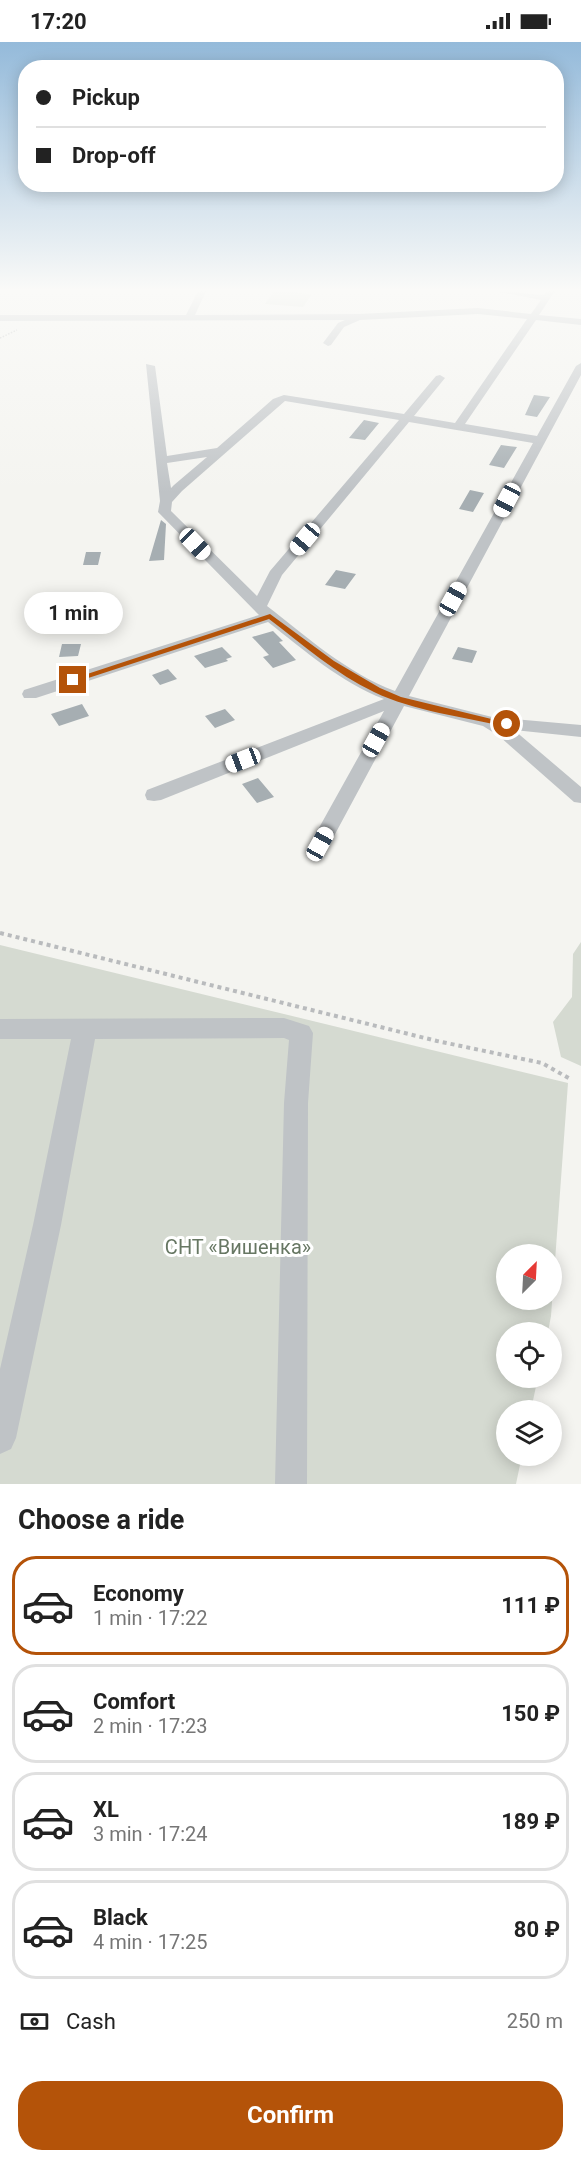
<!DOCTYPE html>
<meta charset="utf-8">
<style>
:root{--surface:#fff;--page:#f2f2f2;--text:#222;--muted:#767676;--line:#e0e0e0;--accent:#b45309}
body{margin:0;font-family:Roboto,sans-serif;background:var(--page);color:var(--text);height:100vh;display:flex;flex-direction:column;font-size:22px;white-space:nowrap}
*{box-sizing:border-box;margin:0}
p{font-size:20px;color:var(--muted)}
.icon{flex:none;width:33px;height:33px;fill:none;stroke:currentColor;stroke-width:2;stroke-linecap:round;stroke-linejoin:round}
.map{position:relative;height:1442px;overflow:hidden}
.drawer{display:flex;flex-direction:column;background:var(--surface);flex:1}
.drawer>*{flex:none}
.banner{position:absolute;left:18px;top:18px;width:546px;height:132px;border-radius:24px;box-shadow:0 3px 15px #0003;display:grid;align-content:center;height:132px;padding:0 18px;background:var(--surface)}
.needle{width:39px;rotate:24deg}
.controls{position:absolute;left:496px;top:1202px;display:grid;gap:12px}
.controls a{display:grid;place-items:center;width:66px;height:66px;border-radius:50%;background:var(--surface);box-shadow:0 3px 15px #0003;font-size:30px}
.end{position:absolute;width:27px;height:27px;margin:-14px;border:8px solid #b45309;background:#fff;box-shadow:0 0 0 3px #fff}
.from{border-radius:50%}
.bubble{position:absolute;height:42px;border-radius:21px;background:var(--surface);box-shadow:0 3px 15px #0003;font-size:20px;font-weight:700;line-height:42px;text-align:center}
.car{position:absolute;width:18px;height:36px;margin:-18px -9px;border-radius:8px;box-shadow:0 0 4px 2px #0007;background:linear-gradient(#fff 24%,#345 0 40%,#fff 0 76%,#345 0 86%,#fff 0)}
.banner b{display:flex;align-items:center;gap:21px;height:57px;font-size:22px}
.banner b+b{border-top:2px solid var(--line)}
.banner i{width:15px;height:15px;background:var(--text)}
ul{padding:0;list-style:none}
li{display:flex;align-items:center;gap:18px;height:99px;margin:0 12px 9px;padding:0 6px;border:3px solid var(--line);border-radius:24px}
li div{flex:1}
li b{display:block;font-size:22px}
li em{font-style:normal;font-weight:700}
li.on{border-color:var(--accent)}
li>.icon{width:54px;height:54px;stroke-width:1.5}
h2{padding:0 18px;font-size:27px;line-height:72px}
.pay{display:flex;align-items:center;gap:15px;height:66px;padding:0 18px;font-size:22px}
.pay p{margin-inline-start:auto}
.action{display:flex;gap:12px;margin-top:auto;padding:12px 18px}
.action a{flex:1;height:69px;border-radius:24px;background:var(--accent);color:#fff;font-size:24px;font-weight:700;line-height:69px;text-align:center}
.status{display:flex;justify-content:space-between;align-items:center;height:42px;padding:0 30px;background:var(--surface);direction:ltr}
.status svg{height:16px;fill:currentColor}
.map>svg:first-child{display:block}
.green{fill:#d5dad1;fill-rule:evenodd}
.building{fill:#a6aeb2}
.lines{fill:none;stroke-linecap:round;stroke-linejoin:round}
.path-far1{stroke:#b9bbbd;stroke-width:1.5;stroke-dasharray:1.5 1.5;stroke-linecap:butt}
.path{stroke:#b9bbbd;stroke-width:4;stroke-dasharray:4 4;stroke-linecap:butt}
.minor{fill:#bfc3c6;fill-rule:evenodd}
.route{fill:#b45309}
.labels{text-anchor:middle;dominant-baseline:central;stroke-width:6;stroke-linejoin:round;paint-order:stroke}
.near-park-label{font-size:20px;fill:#677763;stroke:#fff}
</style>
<div class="status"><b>17:20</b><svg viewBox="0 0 49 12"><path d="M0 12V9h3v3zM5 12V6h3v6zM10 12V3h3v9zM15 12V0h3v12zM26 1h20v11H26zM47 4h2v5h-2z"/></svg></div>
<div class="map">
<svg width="581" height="1442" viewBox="0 0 581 1442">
<rect width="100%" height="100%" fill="#f4f4f0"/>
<!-- green -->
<path class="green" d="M 274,249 L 312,252 L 303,265 L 265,262 Z
M 581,900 L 581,1024 L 561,1015 L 553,980 L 572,955 L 573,912 Z
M 0,903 L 568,1041 L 551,1274 L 548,1290 L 507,1290 L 507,1335 L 538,1335 L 531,1368 L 507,1368 L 507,1413 L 522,1413 L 516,1442 L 0,1442 ZM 507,1212 L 552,1212 L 552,1257 L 507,1257 Z"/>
<!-- building -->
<path class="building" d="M 534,353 L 550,355 L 537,375 L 525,373 Z
M 364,378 L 379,381 L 365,398 L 349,396 Z
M 501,403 L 517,405 L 504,426 L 489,423 Z
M 470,448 L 484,451 L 473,470 L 459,467 Z
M 161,478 L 166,482 L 164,518 L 149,519 Z
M 86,510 L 101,510 L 98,523 L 83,523 Z
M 336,528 L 356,532 L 345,547 L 325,543 Z
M 273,589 L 283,599 L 279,600 L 296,618 L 273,626 L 263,615 L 269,613 L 252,595 Z
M 62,602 L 81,602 L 78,614 L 59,615 Z
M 222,605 L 232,615 L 226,617 L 228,619 L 205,626 L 194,614 Z
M 458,605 L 477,609 L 472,621 L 452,617 Z
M 168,627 L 177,637 L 160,643 L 152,633 Z
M 82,662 L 89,674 L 59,684 L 51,672 Z
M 225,667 L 235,678 L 215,686 L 205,674 Z
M 258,736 L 274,755 L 257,761 L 242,742 Z"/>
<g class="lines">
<!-- path-far1 -->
<path class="path-far1" d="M 0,296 L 17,288"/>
<!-- path -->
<path class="path" d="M 0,891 L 437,999 L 542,1021 L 572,1038"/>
<!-- minor -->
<path class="minor" d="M 198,249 L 206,249 L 195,273 L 359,272 L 478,266 L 531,272 L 541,258 L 495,249 L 544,253 L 546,249 L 555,249 L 539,273 L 581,277 L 581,283 L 536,278 L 465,382 L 537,394 L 576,324 L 581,321 L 581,333 L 409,654 L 492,675 L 581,683 L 581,695 L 514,688 L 581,745 L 581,761 L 574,760 L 499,694 L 483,684 L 404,664 L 327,807 L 320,809 L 313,807 L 310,802 L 384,669 L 161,758 L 154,759 L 147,758 L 145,753 L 147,748 L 384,657 C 340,640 304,608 268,580 L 36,656 L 24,656 L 22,652 L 24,648 L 259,573 L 158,470 L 160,459 L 146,322 L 155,324 L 167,414 L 217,406 L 273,357 L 284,353 L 404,372 L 436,334 L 440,333 L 445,336 L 414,374 L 455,381 L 527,277 L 478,272 L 360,278 L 344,285 L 331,303 L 328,304 L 323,301 L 338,281 L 345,278 L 0,279 L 0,273 L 186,273 ZM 285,359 L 399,378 L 270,529 L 257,554 L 171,469 L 172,460 L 182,449 ZM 409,380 L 533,401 L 395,649 C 347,631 307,595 267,564 L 282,533 ZM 207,415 L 174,443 L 171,446 L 167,421 Z
M 284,976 L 309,984 L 313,991 L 308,1061 L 307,1442 L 275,1442 L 284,1061 L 289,998 L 284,996 L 95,997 L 61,1183 L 16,1396 L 11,1407 L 0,1412 L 0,1327 L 33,1183 L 71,997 L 0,997 L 0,977 Z"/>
</g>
<!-- sky -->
<linearGradient id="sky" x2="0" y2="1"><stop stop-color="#94bada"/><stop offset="0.55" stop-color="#fafaf8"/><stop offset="1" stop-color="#fafaf8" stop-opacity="0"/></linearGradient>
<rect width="581" height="451" fill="url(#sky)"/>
<!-- route -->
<path class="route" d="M 270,572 L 334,619 L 380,646 L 401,655 L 512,682 L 507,685 C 465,675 413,669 374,650 C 336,632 303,603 269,577 L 76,640 L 69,638 Z"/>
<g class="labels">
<!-- near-park labels -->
<g class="near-park-label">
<text x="238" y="1205">СНТ «Вишенка»</text>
</g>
</g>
</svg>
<div class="controls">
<a><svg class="needle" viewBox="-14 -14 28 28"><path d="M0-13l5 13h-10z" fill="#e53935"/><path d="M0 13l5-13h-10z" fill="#767676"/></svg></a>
<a><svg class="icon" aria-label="locate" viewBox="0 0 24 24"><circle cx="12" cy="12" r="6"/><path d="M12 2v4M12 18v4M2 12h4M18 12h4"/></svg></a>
<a><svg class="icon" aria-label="layers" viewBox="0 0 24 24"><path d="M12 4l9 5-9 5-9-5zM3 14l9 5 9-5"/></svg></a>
</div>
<i class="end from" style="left:507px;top:682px"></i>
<i class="end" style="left:73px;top:638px"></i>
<div class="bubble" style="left:24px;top:550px;width:99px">1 min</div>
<i class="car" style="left:507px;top:458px;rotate:208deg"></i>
<i class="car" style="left:305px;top:497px;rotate:220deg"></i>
<i class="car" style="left:195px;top:502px;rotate:136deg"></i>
<i class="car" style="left:453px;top:557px;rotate:29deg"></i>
<i class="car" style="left:376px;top:698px;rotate:29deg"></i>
<i class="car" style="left:243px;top:718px;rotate:249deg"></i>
<i class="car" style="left:320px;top:802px;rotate:29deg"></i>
<div class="banner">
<b><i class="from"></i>Pickup</b>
<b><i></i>Drop-off</b>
</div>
</div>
<section class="drawer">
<h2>Choose a ride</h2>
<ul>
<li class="on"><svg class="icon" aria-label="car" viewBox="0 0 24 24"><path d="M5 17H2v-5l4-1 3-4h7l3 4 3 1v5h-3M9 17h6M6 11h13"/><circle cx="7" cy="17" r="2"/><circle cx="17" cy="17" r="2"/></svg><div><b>Economy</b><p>1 min · 17:22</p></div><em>111 ₽</em></li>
<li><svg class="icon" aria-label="car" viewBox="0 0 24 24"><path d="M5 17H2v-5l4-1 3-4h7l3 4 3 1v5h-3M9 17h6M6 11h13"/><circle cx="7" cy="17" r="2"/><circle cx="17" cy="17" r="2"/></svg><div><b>Comfort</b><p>2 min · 17:23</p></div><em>150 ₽</em></li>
<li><svg class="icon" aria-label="car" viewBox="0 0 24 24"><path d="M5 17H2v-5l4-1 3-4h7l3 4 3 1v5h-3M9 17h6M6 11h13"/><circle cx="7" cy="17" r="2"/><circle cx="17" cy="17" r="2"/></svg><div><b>XL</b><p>3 min · 17:24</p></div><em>189 ₽</em></li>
<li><svg class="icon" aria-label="car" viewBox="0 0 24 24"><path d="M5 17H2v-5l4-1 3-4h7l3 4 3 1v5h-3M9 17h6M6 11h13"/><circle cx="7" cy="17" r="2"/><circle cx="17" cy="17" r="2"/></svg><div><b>Black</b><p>4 min · 17:25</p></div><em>80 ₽</em></li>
</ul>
<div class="pay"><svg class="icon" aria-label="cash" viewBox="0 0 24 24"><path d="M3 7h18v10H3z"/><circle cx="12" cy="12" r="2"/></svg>Cash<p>250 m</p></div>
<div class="action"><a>Confirm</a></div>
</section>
